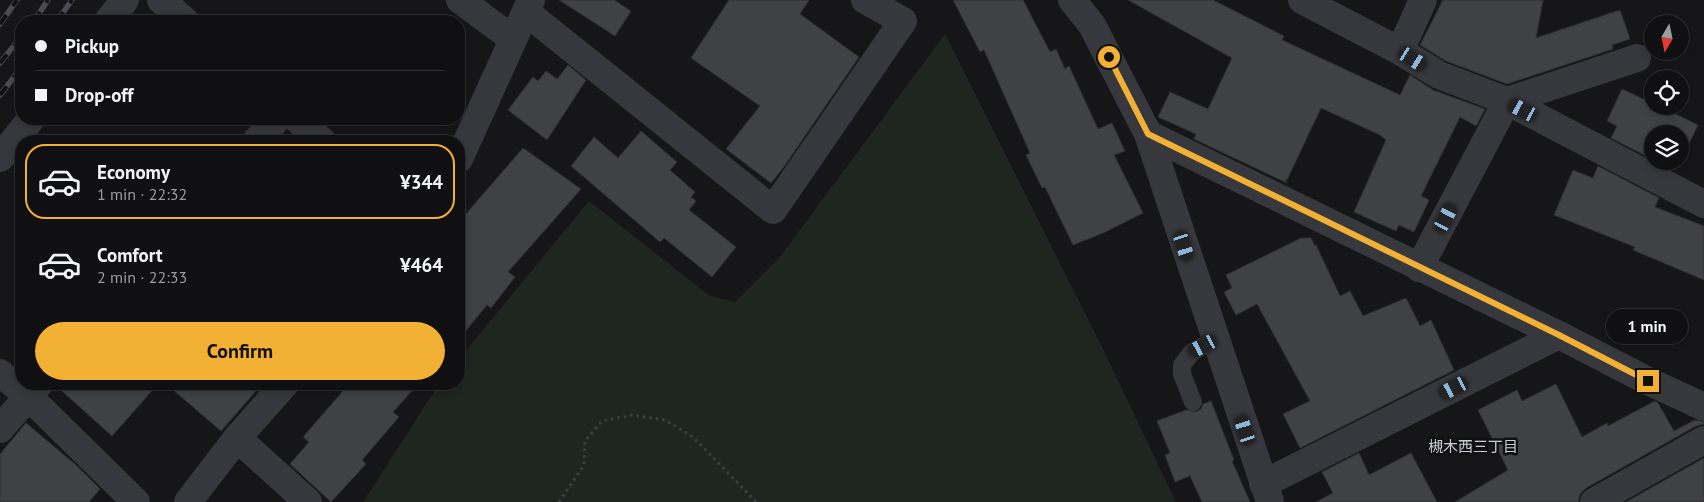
<!DOCTYPE html>
<meta charset="utf-8">
<style>
:root{--surface:#101012;--page:#19191b;--text:#f1f3f6;--muted:#9c9d9f;--line:#303032;--accent:#f2b134}
body{margin:0;font-family:"PT Sans","Noto Sans JP",sans-serif;background:var(--page);color:var(--text);height:100vh;display:flex;flex-direction:column;font-size:19px;white-space:nowrap}
*{box-sizing:border-box;margin:0}
p{font-size:16px;color:var(--muted)}
.icon{flex:none;width:28px;height:28px;fill:none;stroke:currentColor;stroke-width:2;stroke-linecap:round;stroke-linejoin:round}
.map{position:relative;flex:1;overflow:hidden}
.drawer{position:absolute;left:15px;top:135px;width:450px;height:255px;display:flex;flex-direction:column;background:var(--surface);border-radius:20px;box-shadow:0 2px 8px #0003,0 0 0 1px var(--line)}
.drawer>*{flex:none}
.banner{position:absolute;left:15px;top:15px;width:450px;height:110px;border-radius:20px;box-shadow:0 2px 8px #0003,0 0 0 1px var(--line);display:grid;align-content:center;height:110px;padding:0 20px;background:var(--surface)}
.needle{width:32px;rotate:189deg}
.controls{position:absolute;left:1644px;top:15px;display:grid;gap:10px}
.controls a{display:grid;place-items:center;width:45px;height:45px;border-radius:50%;background:var(--surface);box-shadow:0 2px 8px #0003,0 0 0 1px var(--line);font-size:25px}
.end{position:absolute;width:22px;height:22px;margin:-11px;border:6px solid #f2b134;background:#111;box-shadow:0 0 0 2px #111}
.from{border-radius:50%}
.bubble{position:absolute;height:35px;border-radius:18px;background:var(--surface);box-shadow:0 2px 8px #0003,0 0 0 1px var(--line);font-size:16px;font-weight:800;line-height:35px;text-align:center}
.car{position:absolute;width:15px;height:30px;margin:-15px -8px;border-radius:6px;box-shadow:0 0 4px 1px #0007;background:linear-gradient(#222 24%,#8ab4d8 0 40%,#222 0 76%,#8ab4d8 0 86%,#222 0)}
.banner b{display:flex;align-items:center;gap:18px;height:48px;font-size:19px}
.banner b+b{border-top:1px solid var(--line)}
.banner i{width:12px;height:12px;background:var(--text)}
ul{padding:9px 0 0;list-style:none}
li{display:flex;align-items:center;gap:15px;height:75px;margin:0 10px 8px;padding:0 10px;border:2px solid transparent;border-radius:20px}
li div{flex:1}
li b{display:block;font-size:19px}
li em{font-style:normal;font-weight:800}
li.current{border-color:var(--accent)}
li>.icon{width:45px;height:45px;stroke-width:1.5}
.button{display:flex;gap:10px;margin-top:auto;padding:10px 20px}
.button a{flex:1;height:58px;border-radius:30px;background:var(--accent);color:#111;font-size:20px;font-weight:800;line-height:58px;text-align:center}
.map>svg:first-child{display:block}
.green{fill:#1e261f}
.building{fill:#404145;stroke:#303034}
.lines{fill:none;stroke-linecap:round;stroke-linejoin:round}
.path{stroke:#3d3f44;stroke-width:3;stroke-dasharray:2.5 4;stroke-linecap:butt}
.service{stroke:#37383d;stroke-width:18}
.minor{stroke:#37383d;stroke-width:28}
.rail-casing{stroke:#4a4c52;stroke-width:5.5}
.rail{stroke:#111113;stroke-width:4;stroke-dasharray:11;stroke-linecap:butt}
.route{stroke:#f2b134;stroke-width:6}
.labels{text-anchor:middle;dominant-baseline:central;stroke-width:5;stroke-linejoin:round;paint-order:stroke}
.neighbourhood-label{font-size:15px;fill:#c9ccd4;stroke:#111113}
</style>
<div class="map">
<svg width="1704" height="502" viewBox="0 0 1704 502">
<rect width="100%" height="100%" fill="#161618"/>
<!-- green -->
<path class="green" d="M 945,34 L 1101,345 L 1176,502 L 363,502 L 439,384 L 459,384 L 459,359 L 589,201 L 710,296 L 735,302 L 780,257 Z"/>
<!-- building -->
<path class="building" d="M 559,0 L 614,0 L 631,11 L 615,36 Z
M 729,0 L 809,0 L 800,14 L 859,57 L 783,168 L 771,183 L 726,149 L 760,106 L 691,58 Z
M 953,0 L 1023,0 L 1050,52 L 1056,49 L 1065,69 L 1069,66 L 1098,129 L 1112,123 L 1125,151 L 1114,155 L 1143,213 L 1103,233 L 1073,245 L 1045,187 L 1042,188 L 1026,155 L 1030,153 L 984,50 L 980,52 Z
M 1128,0 L 1213,0 L 1284,36 L 1282,40 L 1400,95 L 1410,75 L 1433,90 L 1485,109 L 1476,126 L 1460,117 L 1421,196 L 1429,200 L 1414,232 L 1399,225 L 1396,231 L 1354,212 L 1386,140 L 1380,135 L 1321,108 L 1287,180 L 1285,179 L 1287,183 L 1194,139 L 1196,134 L 1158,117 L 1170,92 L 1208,109 L 1232,58 Z
M 1443,0 L 1543,0 L 1536,38 L 1620,10 L 1630,39 L 1612,45 L 1613,49 L 1507,84 L 1446,61 L 1420,45 Z
M 568,65 L 586,80 L 547,140 L 508,110 L 533,77 L 538,81 L 546,71 L 557,79 Z
M 1622,89 L 1652,103 L 1652,106 L 1659,106 L 1698,125 L 1682,158 L 1680,157 L 1680,134 L 1652,134 L 1652,159 L 1611,138 L 1617,126 L 1607,121 Z
M 641,131 L 677,162 L 670,170 L 695,192 L 691,197 L 696,201 L 689,210 L 736,247 L 712,277 L 664,238 L 660,242 L 571,166 L 594,137 L 618,158 Z
M 523,148 L 581,189 L 508,272 L 515,277 L 491,308 L 487,305 L 459,339 L 459,222 Z
M 1598,166 L 1659,198 L 1655,207 L 1704,226 L 1704,280 L 1633,250 L 1635,247 L 1554,215 L 1573,170 L 1593,178 Z
M 1301,238 L 1311,238 L 1315,246 L 1316,245 L 1340,296 L 1350,291 L 1363,316 L 1406,298 L 1420,326 L 1431,320 L 1454,370 L 1300,448 L 1283,414 L 1310,401 L 1257,304 L 1236,315 L 1224,292 L 1232,288 L 1226,275 Z
M 54,384 L 158,384 L 112,436 Z
M 166,384 L 262,384 L 221,431 Z
M 349,384 L 418,384 L 393,412 L 399,417 L 362,460 L 366,464 L 331,502 L 290,464 L 309,442 L 303,437 Z
M 1556,384 L 1582,437 L 1607,423 L 1608,426 L 1655,401 L 1658,403 L 1674,431 L 1695,420 L 1704,422 L 1704,424 L 1696,426 L 1586,488 L 1580,494 L 1578,502 L 1455,502 L 1508,470 L 1478,410 L 1517,390 L 1522,401 Z
M 1211,401 L 1234,460 L 1232,461 L 1250,502 L 1202,502 L 1190,476 L 1175,482 L 1165,455 L 1170,453 L 1157,421 L 1186,410 L 1196,412 L 1201,409 L 1203,404 Z
M 26,423 L 76,465 L 100,489 L 89,502 L 0,502 L 0,454 Z
M 1359,453 L 1369,475 L 1411,453 L 1437,502 L 1316,502 L 1333,493 L 1322,472 Z
M 1704,458 L 1704,502 L 1626,502 Z"/>
<g class="lines">
<!-- path -->
<path class="path" d="M 559,502 L 584,465 L 585,441 L 602,421 L 632,415 L 665,420 L 693,437 L 756,502"/>
<!-- service -->
<path class="service" d="M 1193,402 L 1182,374 L 1182,365 L 1192,352 L 1215,340"/>
<!-- minor -->
<path class="minor" d="M 161,0 L 185,21
M 460,0 L 513,39
M 1072,0 L 1092,25 L 1148,134 L 1270,502
M 1302,0 L 1400,51 L 1439,75 L 1507,101 L 1704,204
M 526,12 L 773,210 L 903,21 L 865,0
M 108,21 L 125,0
M 1400,51 L 1423,0
M 297,119 L 322,141
M 1148,134 L 1559,335 L 1648,381 L 1704,407
M 256,141 L 277,119
M 0,158 L 31,119
M 459,159 L 531,0
M 1419,268 L 1507,101 L 1637,58
M 0,373 L 28,396 L 136,502
M 0,429 L 39,384
M 237,438 L 308,502
M 1263,484 L 1559,335
M 188,502 L 237,438 L 285,384
M 1594,502 L 1704,440"/>
<!-- rail casing -->
<g class="rail-casing">
<path id="rail" d="M 34,21 L 48,0
M 57,21 L 72,0
M 0,24 L 17,0
M 0,63 L 21,37
M 0,95 L 21,68"/>
</g>
<!-- rail -->
<use href="#rail" class="rail"/>
</g>
<g class="lines">
<!-- route -->
<path class="route" d="M 1109,57 L 1148,134 L 1559,335 L 1648,381"/>
</g>
<g class="labels">
<!-- neighbourhood labels -->
<g class="neighbourhood-label">
<text x="1473" y="446">槻木西三丁目</text>
</g>
</g>
</svg>
<div class="controls">
<a><svg class="needle" viewBox="-14 -14 28 28"><path d="M0-13l5 13h-10z" fill="#e53935"/><path d="M0 13l5-13h-10z" fill="#9c9d9f"/></svg></a>
<a><svg class="icon" aria-label="locate" viewBox="0 0 24 24"><circle cx="12" cy="12" r="6"/><path d="M12 2v4M12 18v4M2 12h4M18 12h4"/></svg></a>
<a><svg class="icon" aria-label="layers" viewBox="0 0 24 24"><path d="M12 4l9 5-9 5-9-5zM3 14l9 5 9-5"/></svg></a>
</div>
<i class="end from" style="left:1109px;top:57px"></i>
<i class="end" style="left:1648px;top:381px"></i>
<div class="bubble" style="left:1606px;top:309px;width:82px">1 min</div>
<i class="car" style="left:1413px;top:59px;rotate:122deg"></i>
<i class="car" style="left:1523px;top:110px;rotate:298deg"></i>
<i class="car" style="left:1446px;top:218px;rotate:28deg"></i>
<i class="car" style="left:1184px;top:246px;rotate:162deg"></i>
<i class="car" style="left:1203px;top:346px;rotate:243deg"></i>
<i class="car" style="left:1454px;top:388px;rotate:243deg"></i>
<i class="car" style="left:1245px;top:430px;rotate:342deg"></i>
<div class="banner">
<b><i class="from"></i>Pickup</b>
<b><i></i>Drop-off</b>
</div>
<section class="drawer">
<ul>
<li class="current"><svg class="icon" aria-label="car" viewBox="0 0 24 24"><path d="M5 17H2v-5l4-1 3-4h7l3 4 3 1v5h-3M9 17h6M6 11h13"/><circle cx="7" cy="17" r="2"/><circle cx="17" cy="17" r="2"/></svg><div><b>Economy</b><p>1 min · 22:32</p></div><em>¥344</em></li>
<li><svg class="icon" aria-label="car" viewBox="0 0 24 24"><path d="M5 17H2v-5l4-1 3-4h7l3 4 3 1v5h-3M9 17h6M6 11h13"/><circle cx="7" cy="17" r="2"/><circle cx="17" cy="17" r="2"/></svg><div><b>Comfort</b><p>2 min · 22:33</p></div><em>¥464</em></li>
</ul>
<div class="button"><a>Confirm</a></div>
</section>
</div>
